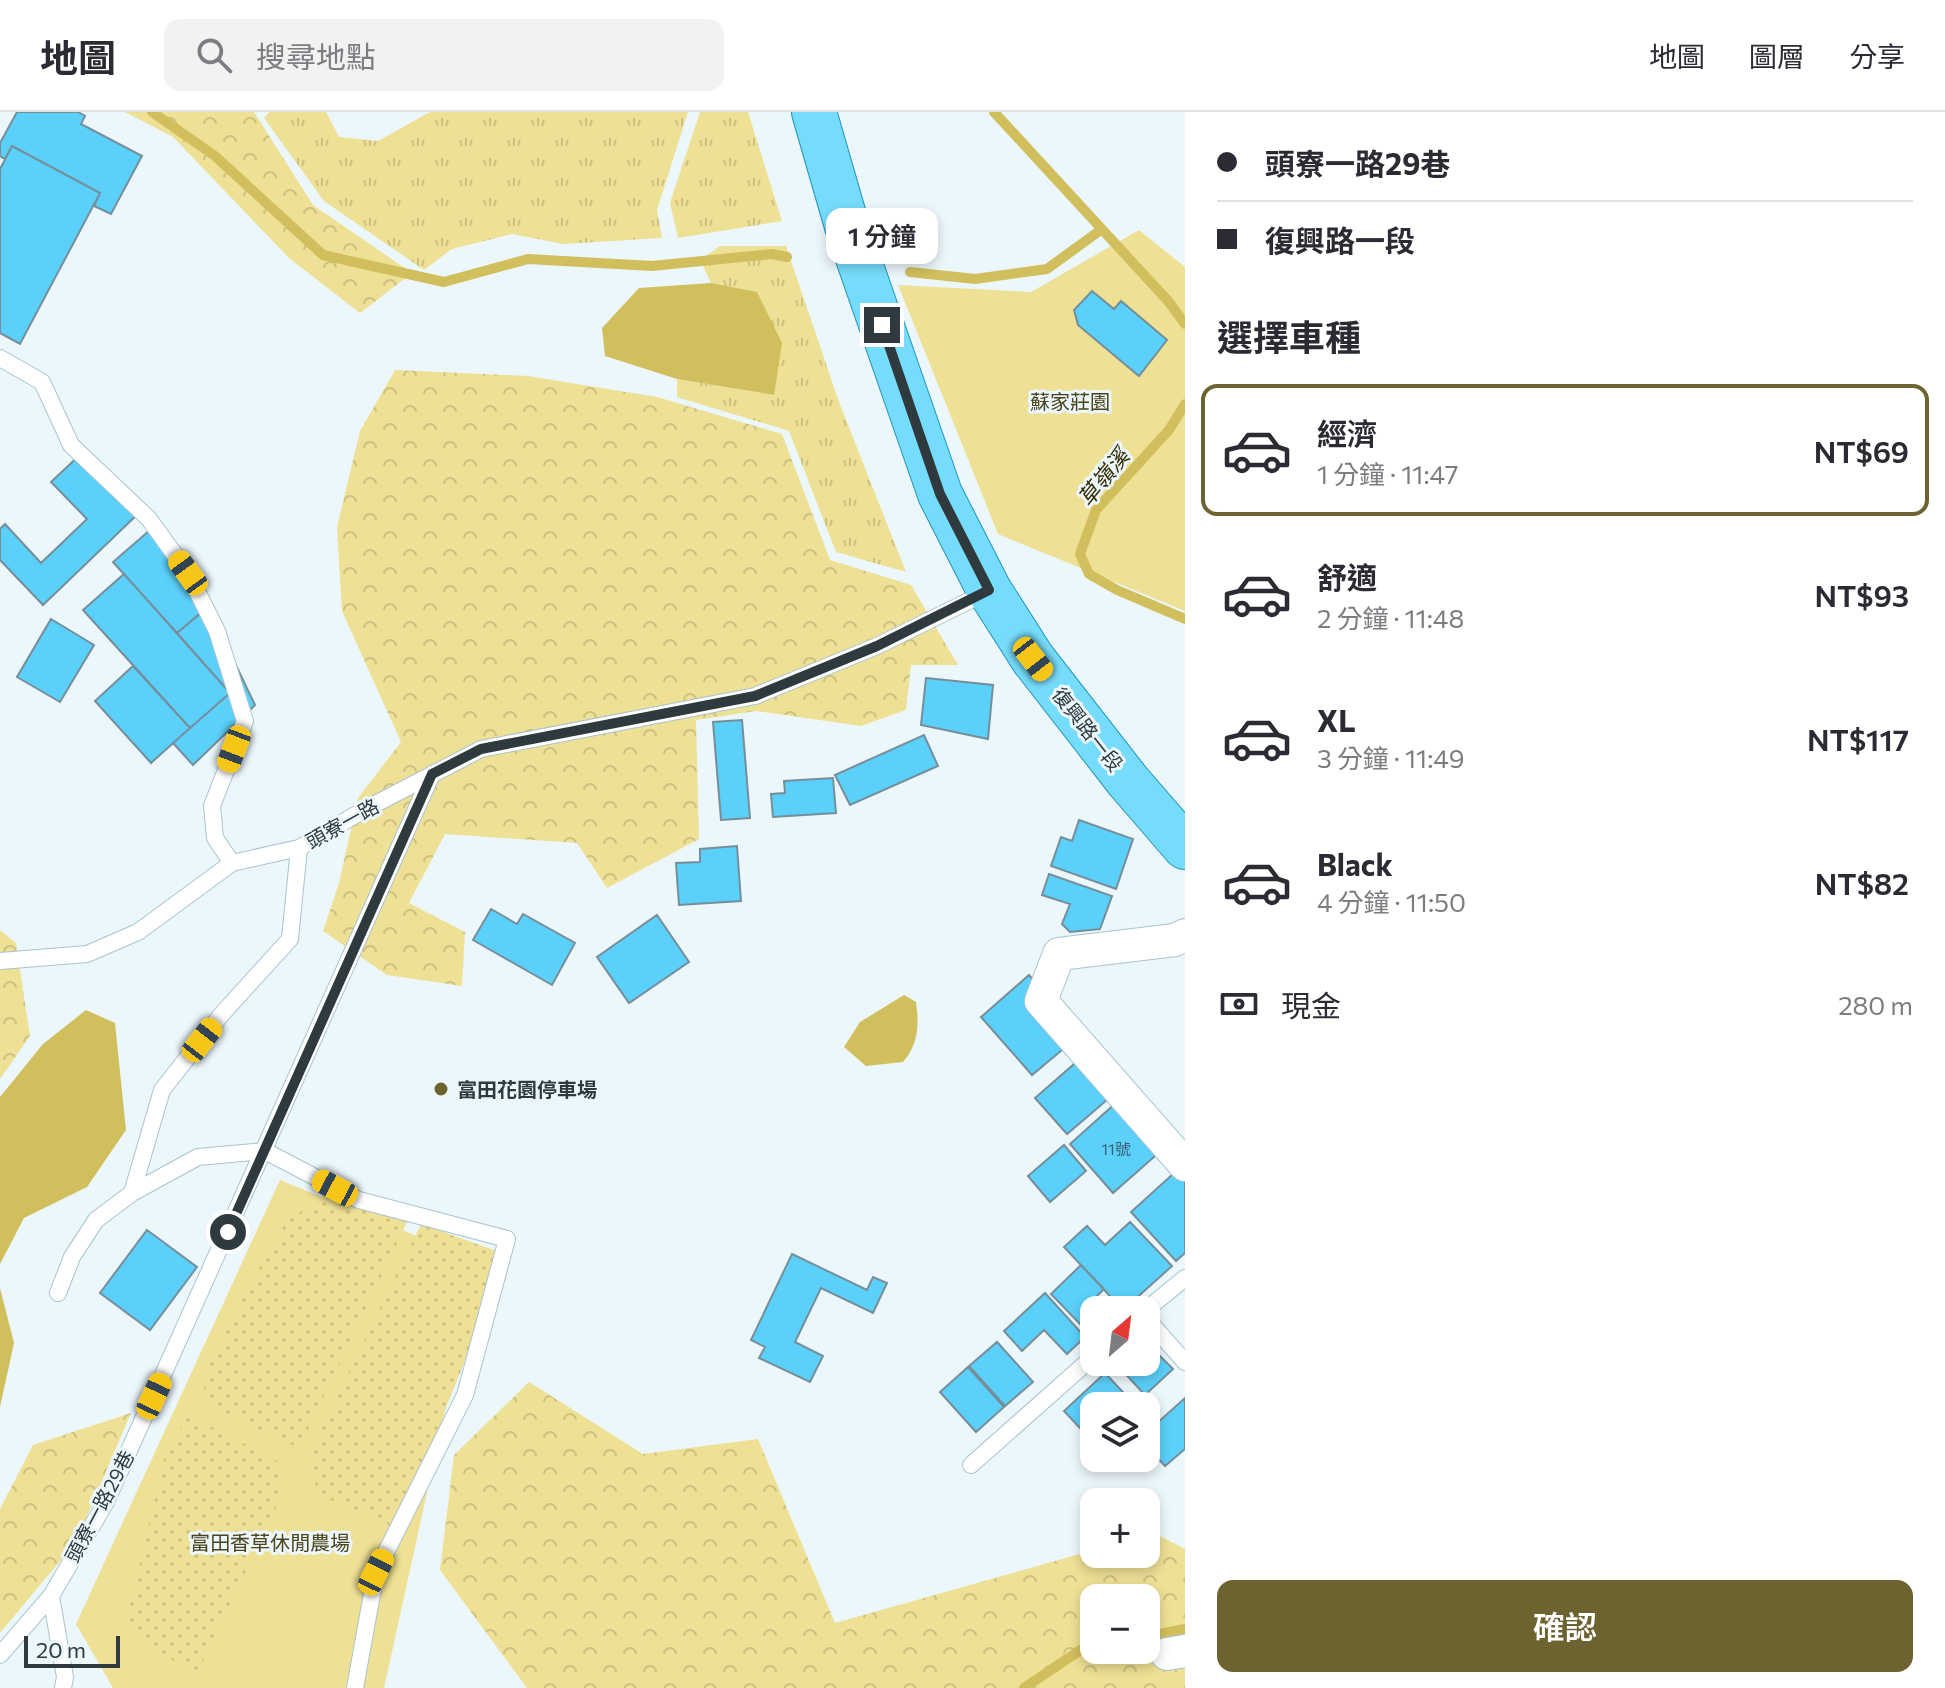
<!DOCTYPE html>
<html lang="zh-TW">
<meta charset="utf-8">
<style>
:root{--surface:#fff;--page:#f2f2f3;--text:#2b2b33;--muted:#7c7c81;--line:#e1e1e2;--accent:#6d6330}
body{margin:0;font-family:Commissioner,"Noto Sans TC",sans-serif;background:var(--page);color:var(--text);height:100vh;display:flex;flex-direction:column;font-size:30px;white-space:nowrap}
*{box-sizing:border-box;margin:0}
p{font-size:26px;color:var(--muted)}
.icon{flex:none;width:44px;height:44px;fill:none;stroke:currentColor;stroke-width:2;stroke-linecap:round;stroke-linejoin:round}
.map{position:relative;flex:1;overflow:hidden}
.panel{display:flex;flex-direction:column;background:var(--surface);width:760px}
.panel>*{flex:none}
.top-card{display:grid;align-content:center;height:176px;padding:0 32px;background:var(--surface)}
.needle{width:52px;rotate:28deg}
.tools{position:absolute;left:1080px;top:1184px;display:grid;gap:16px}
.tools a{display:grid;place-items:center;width:80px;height:80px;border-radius:16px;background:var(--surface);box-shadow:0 4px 12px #0003;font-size:40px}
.scale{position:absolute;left:24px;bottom:20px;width:96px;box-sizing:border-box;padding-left:8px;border:4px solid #2f3a3e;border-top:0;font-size:22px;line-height:28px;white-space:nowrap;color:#2f3a3e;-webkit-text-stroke:6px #ecf7fc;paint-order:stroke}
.end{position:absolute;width:36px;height:36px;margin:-18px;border:10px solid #2f3a3e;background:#fff;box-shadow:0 0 0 4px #fff}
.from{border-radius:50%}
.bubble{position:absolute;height:56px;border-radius:16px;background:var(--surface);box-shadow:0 4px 12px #0003;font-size:26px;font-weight:600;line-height:56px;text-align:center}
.car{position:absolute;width:24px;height:48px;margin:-24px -12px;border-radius:10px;box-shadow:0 0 6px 2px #0007;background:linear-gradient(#f5c518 24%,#345 0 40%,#f5c518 0 76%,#345 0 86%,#f5c518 0)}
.top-card b{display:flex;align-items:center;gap:28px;height:76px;font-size:30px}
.top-card b+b{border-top:2px solid var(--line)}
.top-card i{width:20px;height:20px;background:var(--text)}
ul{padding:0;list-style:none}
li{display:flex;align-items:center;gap:24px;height:132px;margin:0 16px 12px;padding:0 16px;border:4px solid transparent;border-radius:16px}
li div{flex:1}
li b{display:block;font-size:30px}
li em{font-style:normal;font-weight:600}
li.active{border-color:var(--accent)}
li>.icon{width:72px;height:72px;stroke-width:1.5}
h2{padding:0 32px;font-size:36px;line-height:96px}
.pay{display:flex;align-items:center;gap:20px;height:88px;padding:0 32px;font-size:30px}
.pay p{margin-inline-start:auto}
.action{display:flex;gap:16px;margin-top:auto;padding:16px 32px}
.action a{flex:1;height:92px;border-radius:16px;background:var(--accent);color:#fff;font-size:32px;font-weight:600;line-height:92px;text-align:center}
header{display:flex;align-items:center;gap:48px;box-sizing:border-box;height:112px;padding:0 40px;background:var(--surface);border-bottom:2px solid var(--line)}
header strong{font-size:38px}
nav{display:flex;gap:44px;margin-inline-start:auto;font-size:28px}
.search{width:560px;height:72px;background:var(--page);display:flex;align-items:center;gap:20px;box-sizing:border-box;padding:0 28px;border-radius:16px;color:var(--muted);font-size:30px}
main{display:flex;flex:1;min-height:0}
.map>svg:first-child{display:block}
.grass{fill:url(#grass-tufts)}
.forest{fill:url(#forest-crowns);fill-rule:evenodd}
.park{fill:#eee094}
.garden{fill:url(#garden-dots)}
.water{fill:#d1bf5d}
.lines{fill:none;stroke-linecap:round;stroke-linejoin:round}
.stream{stroke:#d1bf5d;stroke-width:10}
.building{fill:#5bd0fb;stroke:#758f9a;stroke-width:2}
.lane-casing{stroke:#a8c4cf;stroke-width:18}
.street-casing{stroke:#a8c4cf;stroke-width:34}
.primary-casing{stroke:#2294b8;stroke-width:46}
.lane{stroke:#fff;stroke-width:16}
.street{stroke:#fff;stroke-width:32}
.primary{stroke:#76dcfb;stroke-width:44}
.route{stroke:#2f3a3e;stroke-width:10}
.poi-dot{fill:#6d6330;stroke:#ecf7fc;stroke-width:3}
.labels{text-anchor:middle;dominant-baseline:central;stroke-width:6;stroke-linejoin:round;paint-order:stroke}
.number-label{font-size:16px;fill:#3a606d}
.park-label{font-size:20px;fill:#4b431a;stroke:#ecf7fc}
.street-label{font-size:20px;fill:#2f3a3e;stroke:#ecf7fc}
.poi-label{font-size:20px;font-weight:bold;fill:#2f3a3e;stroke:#ecf7fc;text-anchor:start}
.water-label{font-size:22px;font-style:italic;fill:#332b00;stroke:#ecf7fc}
</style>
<header>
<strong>地圖</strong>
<div class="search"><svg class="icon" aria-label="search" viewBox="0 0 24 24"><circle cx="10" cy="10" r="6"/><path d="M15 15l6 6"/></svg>搜尋地點</div>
<nav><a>地圖</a><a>圖層</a><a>分享</a></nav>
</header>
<main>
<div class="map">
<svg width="1185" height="1576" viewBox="0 0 1185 1576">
<defs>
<pattern id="grass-tufts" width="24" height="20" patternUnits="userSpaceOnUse" patternTransform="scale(2)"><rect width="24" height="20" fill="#eee094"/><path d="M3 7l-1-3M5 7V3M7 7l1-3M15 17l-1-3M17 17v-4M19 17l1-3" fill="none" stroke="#ccc181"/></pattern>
<pattern id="forest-crowns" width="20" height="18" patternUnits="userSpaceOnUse" patternTransform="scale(2)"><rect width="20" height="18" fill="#eee094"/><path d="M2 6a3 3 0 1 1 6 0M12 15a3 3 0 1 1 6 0" fill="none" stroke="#ccc181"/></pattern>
<pattern id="garden-dots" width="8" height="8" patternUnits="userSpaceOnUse" patternTransform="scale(2)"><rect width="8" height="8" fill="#eee094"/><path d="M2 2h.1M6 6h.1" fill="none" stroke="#ccc181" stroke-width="1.8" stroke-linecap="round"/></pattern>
</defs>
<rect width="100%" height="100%" fill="#ecf7fc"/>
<!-- grass -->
<path class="grass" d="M 269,0 L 326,0 L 339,25 L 378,29 L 430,0 L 688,0 L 657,98 L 662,126 L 563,132 L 512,122 L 452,137 L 424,158 L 324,89 L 264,6 Z
M 700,0 L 748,0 L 782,109 L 678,126 L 670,91 Z
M 720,134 L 786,134 L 839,290 L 906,460 L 836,440 L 789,319 L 677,285 L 677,267 L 774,283 L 758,181 L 711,171 L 700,148 Z"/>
<!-- forest -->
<path class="forest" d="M 125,0 L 254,0 L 313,93 L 412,161 L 360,201 L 289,146 L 173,25 Z
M 395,258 L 528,264 L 657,285 L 782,322 L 830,448 L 911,473 L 958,553 L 911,553 L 906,598 L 861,614 L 756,599 L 696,608 L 699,727 L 607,776 L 577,731 L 445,722 L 409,791 L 465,820 L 462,874 L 387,863 L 323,819 L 339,771 L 358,686 L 401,630 L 342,499 L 337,415 L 360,319 Z
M 0,818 L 16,831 L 30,924 L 0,967 Z
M 529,1270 L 643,1342 L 758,1327 L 835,1511 L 1094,1438 L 1094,1442 L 1146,1442 L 1146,1423 L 1154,1421 L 1185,1437 L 1185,1576 L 527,1576 L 440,1458 L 454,1343 ZM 1094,1486 L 1146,1486 L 1146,1538 L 1094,1538 Z
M 131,1301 L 76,1430 L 0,1521 L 0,1397 L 33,1333 Z"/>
<!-- park -->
<path class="park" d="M 1139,118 L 1185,155 L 1185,499 L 998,422 L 898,173 L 1031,180 Z
M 280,1068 L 478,1149 L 384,1576 L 113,1576 L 76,1512 Z"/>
<!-- garden -->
<path class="garden" d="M 329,1079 L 409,1106 L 299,1336 L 206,1292 L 203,1266 L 244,1183 L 286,1110 Z
M 421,1112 L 508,1143 L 397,1416 L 317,1382 L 310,1340 Z
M 189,1303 L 281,1351 L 283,1381 L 198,1559 L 175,1550 L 125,1516 L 165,1343 Z"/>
<!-- water -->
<path class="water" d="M 711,171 L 757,180 L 782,231 L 774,283 L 677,267 L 605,244 L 602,216 L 639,176 Z
M 904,883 L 916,890 C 919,913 919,931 903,950 L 866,954 L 844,935 L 860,910 Z
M 86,898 L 115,911 L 126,1018 L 87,1075 L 24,1106 L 0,1152 L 0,985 L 43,932 Z
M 0,1176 L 14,1231 L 0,1295 Z"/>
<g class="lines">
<!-- stream -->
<path class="stream" d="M 152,0 L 215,44 L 323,143 L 444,170 L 528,147 L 652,154 L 772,142 L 787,145
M 994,0 L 1169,190 L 1185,212
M 910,160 L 975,167 L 1047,157 L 1102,117
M 1185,292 L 1169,318 L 1096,398 L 1080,442 L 1089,462 L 1117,478 L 1185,507
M 1146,1525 L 1185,1517
M 1024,1576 L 1082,1537 L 1094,1534"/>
</g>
<!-- building -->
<path class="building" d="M 17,0 L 78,0 L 85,4 L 81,12 L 142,44 L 111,102 L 94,94 L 100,81 L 12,34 L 5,47 L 0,44 L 0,31 Z
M 12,34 L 100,81 L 20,232 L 0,221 L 0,57 Z
M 1092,179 L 1114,197 L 1121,189 L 1167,228 L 1139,264 L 1078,213 L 1074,198 Z
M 84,339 L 141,399 L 43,493 L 0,448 L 0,417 L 5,412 L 41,451 L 87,407 L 51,370 Z
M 158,411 L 204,498 L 177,521 L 113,450 Z
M 124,462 L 230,581 L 190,616 L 83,498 Z
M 208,495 L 255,593 L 193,653 L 173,631 L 230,581 L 177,521 Z
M 51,507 L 94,533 L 60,590 L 17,565 Z
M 133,554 L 190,616 L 151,651 L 95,589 Z
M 926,566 L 993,573 L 988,627 L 921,613 Z
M 742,608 L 750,706 L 721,708 L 713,610 Z
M 924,623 L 938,654 L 850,693 L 835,663 Z
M 833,666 L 836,701 L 773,705 L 771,682 L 785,681 L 784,669 Z
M 1079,708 L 1133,727 L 1116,777 L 1051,754 L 1061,725 L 1072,729 Z
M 737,734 L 741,789 L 679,793 L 676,751 L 700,750 L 700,737 Z
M 1049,762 L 1112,784 L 1100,817 L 1070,820 L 1062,812 L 1070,792 L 1042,783 Z
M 491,797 L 517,812 L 523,802 L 575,831 L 552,873 L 473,828 Z
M 657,803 L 689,850 L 629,891 L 597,845 Z
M 1029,863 L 1080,923 L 1032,963 L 981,905 Z
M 1089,939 L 1121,976 L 1067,1022 L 1035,986 Z
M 1127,981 L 1171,1030 L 1113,1081 L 1070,1032 Z
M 1064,1033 L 1086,1059 L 1050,1090 L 1028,1064 Z
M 1185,1051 L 1185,1141 L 1176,1149 L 1131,1100 Z
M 1130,1110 L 1172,1154 L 1123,1198 L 1064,1135 L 1087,1114 L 1105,1133 Z
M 147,1118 L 197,1155 L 150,1218 L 100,1181 Z
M 792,1142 L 867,1178 L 873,1165 L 887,1171 L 873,1201 L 821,1176 L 795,1230 L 823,1244 L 810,1270 L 759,1246 L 765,1235 L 751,1228 Z
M 1081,1153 L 1104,1177 L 1093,1188 L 1101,1196 L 1094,1198 L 1094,1202 L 1082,1214 L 1051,1182 Z
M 1045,1181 L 1085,1225 L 1067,1242 L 1044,1218 L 1022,1239 L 1004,1219 Z
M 997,1230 L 1033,1270 L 1005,1294 L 969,1254 Z
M 1146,1230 L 1173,1257 L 1145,1283 L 1119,1255 L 1125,1250 L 1146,1250 Z
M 968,1255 L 1004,1295 L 976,1320 L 940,1280 Z
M 1105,1261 L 1136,1294 L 1094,1294 L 1094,1331 L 1064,1299 Z
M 1185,1286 L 1185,1337 L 1165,1354 L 1146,1333 L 1146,1321 Z"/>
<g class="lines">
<!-- lane casing -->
<g class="lane-casing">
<path id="lane" d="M 0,246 L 42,270 L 71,333 L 149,407 L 188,461 L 217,519 L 245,609 L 212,694 L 215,726 L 232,751 L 299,736 L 362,699 L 481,637 L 755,584 L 877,534 L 987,480
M 0,849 L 87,842 L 138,820 L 232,751
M 132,1081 L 162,978 L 221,903 L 290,827 L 299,736
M 58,1181 L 72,1145 L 96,1108 L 132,1081 L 198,1045 L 265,1039 L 359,1088 L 507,1127 L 465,1283 L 376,1460 L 355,1576
M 1146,1198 L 1185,1166
M 1146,1206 L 1185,1250
M 971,1353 L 1094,1244
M 51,1484 L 65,1565 L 63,1576
M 0,1543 L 51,1484 L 106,1390 L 432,662"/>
</g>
<!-- street casing -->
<g class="street-casing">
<path id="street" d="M 1185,823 L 1175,828 L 1059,842 L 1041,889 L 1185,1053
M 1167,1542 L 1185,1539"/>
</g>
<!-- primary casing -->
<g class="primary-casing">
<path id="primary" d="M 814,0 L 847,114 L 940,382 L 989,478 L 1033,547 L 1128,669 L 1185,735"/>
</g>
<!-- lane -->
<use href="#lane" class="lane"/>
<!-- street -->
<use href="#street" class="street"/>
<!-- primary -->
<use href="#primary" class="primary"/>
</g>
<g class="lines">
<!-- route -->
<path class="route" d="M 228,1120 L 432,662 L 481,637 L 755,584 L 877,534 L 989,478 L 940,382 L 882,213"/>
</g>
<!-- markers -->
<circle class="poi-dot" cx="441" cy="977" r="8"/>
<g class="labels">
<!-- number labels -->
<g class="number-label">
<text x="1116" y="1036">11號</text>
</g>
<!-- park labels -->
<g class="park-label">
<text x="1070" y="289">蘇家莊園</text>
<text x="270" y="1430">富田香草休閒農場</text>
</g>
<!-- street labels -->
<g class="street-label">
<text transform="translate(1088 617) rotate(52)">復興路一段</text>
<text transform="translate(342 711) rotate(-29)">頭寮一路</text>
<text transform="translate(99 1394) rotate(-62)">頭寮一路29巷</text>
</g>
<!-- poi labels -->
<g class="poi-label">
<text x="457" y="977">富田花園停車場</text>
</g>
<!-- water labels -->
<g class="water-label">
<text transform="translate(1103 365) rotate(-51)">草嶺溪</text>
</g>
</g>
</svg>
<div class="tools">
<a><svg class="needle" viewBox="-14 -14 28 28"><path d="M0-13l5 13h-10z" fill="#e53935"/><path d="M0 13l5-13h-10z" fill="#7c7c81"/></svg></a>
<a><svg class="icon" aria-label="layers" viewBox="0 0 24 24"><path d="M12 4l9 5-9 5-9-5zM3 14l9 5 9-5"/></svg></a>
<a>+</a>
<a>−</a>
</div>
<div class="scale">20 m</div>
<i class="end from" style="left:228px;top:1120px"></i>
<i class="end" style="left:882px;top:213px"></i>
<div class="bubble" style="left:826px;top:96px;width:112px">1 分鐘</div>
<i class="car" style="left:188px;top:461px;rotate:324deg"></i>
<i class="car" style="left:1033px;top:547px;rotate:142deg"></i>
<i class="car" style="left:234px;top:637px;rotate:201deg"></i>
<i class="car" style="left:202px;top:928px;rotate:38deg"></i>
<i class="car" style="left:335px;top:1076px;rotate:298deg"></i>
<i class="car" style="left:154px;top:1284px;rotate:25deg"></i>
<i class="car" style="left:376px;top:1460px;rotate:26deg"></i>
</div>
<section class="panel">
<div class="top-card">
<b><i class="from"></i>頭寮一路29巷</b>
<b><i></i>復興路一段</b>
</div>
<h2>選擇車種</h2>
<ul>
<li class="active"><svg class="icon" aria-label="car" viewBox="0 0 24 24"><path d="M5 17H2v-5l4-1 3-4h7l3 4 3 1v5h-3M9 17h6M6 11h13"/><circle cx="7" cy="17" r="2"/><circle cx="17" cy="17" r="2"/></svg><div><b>經濟</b><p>1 分鐘 · 11:47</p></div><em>NT$69</em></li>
<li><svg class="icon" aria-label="car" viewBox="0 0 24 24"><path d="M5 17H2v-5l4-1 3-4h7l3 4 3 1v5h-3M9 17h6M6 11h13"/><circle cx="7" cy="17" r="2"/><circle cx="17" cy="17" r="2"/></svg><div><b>舒適</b><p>2 分鐘 · 11:48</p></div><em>NT$93</em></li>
<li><svg class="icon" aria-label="car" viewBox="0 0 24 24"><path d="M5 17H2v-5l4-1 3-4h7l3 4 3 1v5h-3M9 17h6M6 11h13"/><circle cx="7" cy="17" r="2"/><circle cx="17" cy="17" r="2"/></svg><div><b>XL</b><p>3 分鐘 · 11:49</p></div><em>NT$117</em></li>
<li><svg class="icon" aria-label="car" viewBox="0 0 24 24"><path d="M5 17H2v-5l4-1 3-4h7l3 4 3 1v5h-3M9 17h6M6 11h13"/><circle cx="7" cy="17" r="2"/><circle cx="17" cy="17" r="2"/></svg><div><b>Black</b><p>4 分鐘 · 11:50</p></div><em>NT$82</em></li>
</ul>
<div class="pay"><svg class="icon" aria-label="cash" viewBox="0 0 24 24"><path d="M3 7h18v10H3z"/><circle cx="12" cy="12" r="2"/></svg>現金<p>280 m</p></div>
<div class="action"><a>確認</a></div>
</section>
</main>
